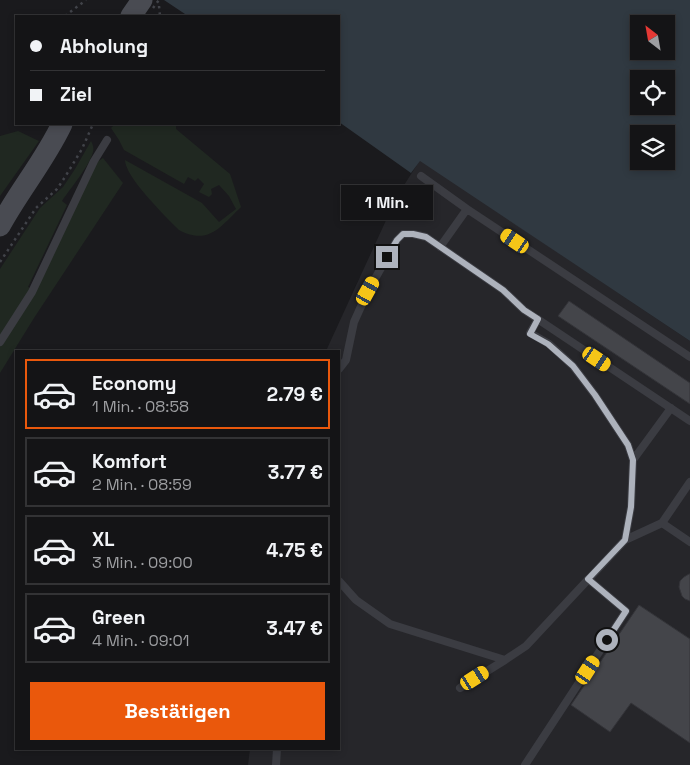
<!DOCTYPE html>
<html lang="de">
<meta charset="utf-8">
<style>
:root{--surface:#141416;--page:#212123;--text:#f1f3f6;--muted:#9d9ea1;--line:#333335;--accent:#ea580c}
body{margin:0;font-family:"Space Grotesk",sans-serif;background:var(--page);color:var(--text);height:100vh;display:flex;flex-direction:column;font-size:19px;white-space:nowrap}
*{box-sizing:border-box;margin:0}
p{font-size:16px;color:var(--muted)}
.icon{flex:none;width:28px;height:28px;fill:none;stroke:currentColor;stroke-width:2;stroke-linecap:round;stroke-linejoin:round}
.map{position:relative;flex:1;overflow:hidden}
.side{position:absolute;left:15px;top:350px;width:325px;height:400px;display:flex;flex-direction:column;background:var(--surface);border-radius:0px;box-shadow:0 2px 8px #0003,0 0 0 1px var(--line)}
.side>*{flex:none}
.hud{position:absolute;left:15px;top:15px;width:325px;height:110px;border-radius:0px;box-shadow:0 2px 8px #0003,0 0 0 1px var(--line);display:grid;align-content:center;height:110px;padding:0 15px;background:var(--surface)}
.needle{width:32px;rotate:329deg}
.tools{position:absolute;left:630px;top:15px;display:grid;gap:10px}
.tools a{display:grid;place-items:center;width:45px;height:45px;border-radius:0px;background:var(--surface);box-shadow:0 2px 8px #0003,0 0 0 1px var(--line);font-size:25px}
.end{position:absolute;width:22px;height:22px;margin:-11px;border:6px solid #adb2bc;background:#111;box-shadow:0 0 0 2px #111}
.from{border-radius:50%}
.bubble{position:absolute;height:35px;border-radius:0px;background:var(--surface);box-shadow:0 2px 8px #0003,0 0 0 1px var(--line);font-size:16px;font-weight:700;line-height:35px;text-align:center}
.car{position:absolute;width:15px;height:30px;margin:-15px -8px;border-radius:6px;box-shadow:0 0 4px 1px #0007;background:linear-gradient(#f5c518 24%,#345 0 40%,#f5c518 0 76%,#345 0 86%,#f5c518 0)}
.hud b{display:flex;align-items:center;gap:18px;height:48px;font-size:19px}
.hud b+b{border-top:1px solid var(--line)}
.hud i{width:12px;height:12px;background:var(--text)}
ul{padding:9px 0 0;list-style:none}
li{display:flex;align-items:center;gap:15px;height:70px;margin:0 10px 8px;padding:0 5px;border:2px solid var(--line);border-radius:0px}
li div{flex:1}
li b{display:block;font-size:19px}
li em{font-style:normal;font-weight:700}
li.selected{border-color:var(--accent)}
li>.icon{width:45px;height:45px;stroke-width:1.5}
.action{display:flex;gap:10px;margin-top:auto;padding:10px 15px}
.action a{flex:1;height:58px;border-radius:0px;background:var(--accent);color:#fff;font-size:20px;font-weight:700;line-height:58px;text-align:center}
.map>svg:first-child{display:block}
.built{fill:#26262a}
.green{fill:#202821}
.water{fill:#303941;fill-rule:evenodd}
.building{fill:#44454a;stroke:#343439}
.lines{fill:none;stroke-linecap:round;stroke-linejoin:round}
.path{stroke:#414349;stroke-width:2.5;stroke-dasharray:2.5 4;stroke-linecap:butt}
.service{stroke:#3b3c42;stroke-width:8}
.secondary{stroke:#494b52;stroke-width:21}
.path-bridge{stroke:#414349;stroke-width:2.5;stroke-dasharray:2.5 4;stroke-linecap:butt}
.route{stroke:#adb2bc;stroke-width:6}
</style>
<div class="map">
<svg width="690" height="765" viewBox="0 0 690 765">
<rect width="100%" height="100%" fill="#1a1a1d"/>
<!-- built -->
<path class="built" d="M 420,160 L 690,341 L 690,765 L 248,765 L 250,749 L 339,749 L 339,351 L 326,351 L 388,216 L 401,190 Z"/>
<!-- green -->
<path class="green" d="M 113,124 L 176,124 L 176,129 L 230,174 L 241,207 C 221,226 209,246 179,230 C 166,217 125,177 125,160 L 202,203 L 219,222 L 236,209 L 229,196 L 219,185 L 211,189 L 212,194 L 209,197 L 199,192 L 204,184 L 198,178 L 195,181 L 188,177 L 184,184 L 124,150 L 119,140 L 111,128 L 114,125 Z
M 18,131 L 39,141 L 0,196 L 0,136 Z
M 91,141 C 93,145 94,148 93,152 C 90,165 70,189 62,201 L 67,205 L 28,287 L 34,290 L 96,163 L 103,158 L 123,183 L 34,318 L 0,373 L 0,269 L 40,208 L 63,187 L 75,169 Z"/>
<!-- water -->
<path class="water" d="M 164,0 L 690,0 L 690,341 L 420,161 L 411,173 L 339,122 L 339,16 L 188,16 ZM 639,24 L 666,24 L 666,51 L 639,51 ZM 639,79 L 666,79 L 666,106 L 639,106 ZM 639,134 L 666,134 L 666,161 L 639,161 Z"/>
<!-- building -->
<path class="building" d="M 569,301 L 690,383 L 690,404 L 558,316 Z
M 689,574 L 690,574 L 690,601 L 685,599 L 682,596 L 679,587 L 680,581 L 684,577 Z
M 639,605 L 690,639 L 690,743 L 631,703 L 610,732 L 571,705 Z"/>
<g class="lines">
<!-- path -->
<path class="path" d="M 159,6 L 160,16
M 65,16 L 86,0
M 0,262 L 36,208 L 57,189 L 65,177 L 82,149 L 93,124"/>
<!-- service -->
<path class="service" d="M 421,176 L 467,209
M 440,247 L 467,209 L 690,357
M 538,319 L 530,333 L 549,344 L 573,366 L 595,395 L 628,445 L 633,460
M 0,342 L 32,292 L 94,161 L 107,140
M 339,369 L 346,360 L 354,322 L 368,291 L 397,240 L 403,234 L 413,234 L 426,237 L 503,290 L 524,310 L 690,421
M 690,482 L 662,523 L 690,542
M 662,523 L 625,540 L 631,507 L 633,460 L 671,408
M 339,581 L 356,600 L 390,624 L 505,660 L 526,646 L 625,540
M 460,688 L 505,660
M 276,765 L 277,749
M 525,765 L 626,611 L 588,579"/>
<!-- secondary -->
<path class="secondary" d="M 131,16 L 142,0
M 0,226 C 19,191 45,160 62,124"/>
<!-- path-bridge -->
<path class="path-bridge" d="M 153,8 L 159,0"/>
</g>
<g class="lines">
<!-- route -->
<path class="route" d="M 387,257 L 397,240 L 403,234 L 413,234 L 426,237 L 503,290 L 524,310 L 538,319 L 530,334 L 548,344 L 573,366 L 595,395 L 628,445 L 633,460 L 631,507 L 625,540 L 588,579 L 626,611 L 607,640"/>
</g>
</svg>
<div class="tools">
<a><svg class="needle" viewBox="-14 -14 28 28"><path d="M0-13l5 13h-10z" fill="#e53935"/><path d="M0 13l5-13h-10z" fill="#9d9ea1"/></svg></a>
<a><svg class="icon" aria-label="locate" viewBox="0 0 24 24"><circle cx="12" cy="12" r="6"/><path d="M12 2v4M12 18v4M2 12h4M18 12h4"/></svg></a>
<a><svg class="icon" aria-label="layers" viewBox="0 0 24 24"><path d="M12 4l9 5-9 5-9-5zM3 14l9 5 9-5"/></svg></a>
</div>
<i class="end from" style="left:607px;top:640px"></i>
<i class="end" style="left:387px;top:257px"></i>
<div class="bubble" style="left:341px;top:185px;width:92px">1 Min.</div>
<i class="car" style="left:515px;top:241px;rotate:304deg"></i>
<i class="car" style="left:368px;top:291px;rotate:29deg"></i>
<i class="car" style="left:597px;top:359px;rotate:124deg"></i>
<i class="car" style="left:588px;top:670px;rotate:33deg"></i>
<i class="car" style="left:475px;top:678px;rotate:58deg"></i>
<div class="hud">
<b><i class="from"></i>Abholung</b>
<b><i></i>Ziel</b>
</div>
<section class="side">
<ul>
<li class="selected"><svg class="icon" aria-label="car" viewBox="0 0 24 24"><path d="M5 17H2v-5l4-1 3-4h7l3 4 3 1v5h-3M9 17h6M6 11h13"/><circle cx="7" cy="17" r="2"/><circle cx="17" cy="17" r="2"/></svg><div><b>Economy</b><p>1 Min. · 08:58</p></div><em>2.79 €</em></li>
<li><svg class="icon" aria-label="car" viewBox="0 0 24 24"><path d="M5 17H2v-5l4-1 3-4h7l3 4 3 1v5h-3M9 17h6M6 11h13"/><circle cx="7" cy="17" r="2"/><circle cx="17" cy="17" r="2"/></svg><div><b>Komfort</b><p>2 Min. · 08:59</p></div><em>3.77 €</em></li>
<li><svg class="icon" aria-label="car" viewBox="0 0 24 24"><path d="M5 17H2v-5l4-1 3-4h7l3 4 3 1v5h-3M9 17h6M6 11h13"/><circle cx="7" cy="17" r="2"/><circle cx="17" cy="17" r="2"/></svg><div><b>XL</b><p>3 Min. · 09:00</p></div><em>4.75 €</em></li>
<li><svg class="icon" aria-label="car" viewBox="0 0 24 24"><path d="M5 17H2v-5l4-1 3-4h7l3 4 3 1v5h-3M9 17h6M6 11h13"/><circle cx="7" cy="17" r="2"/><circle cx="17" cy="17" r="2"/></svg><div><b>Green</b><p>4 Min. · 09:01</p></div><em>3.47 €</em></li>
</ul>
<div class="action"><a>Bestätigen</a></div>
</section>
</div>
